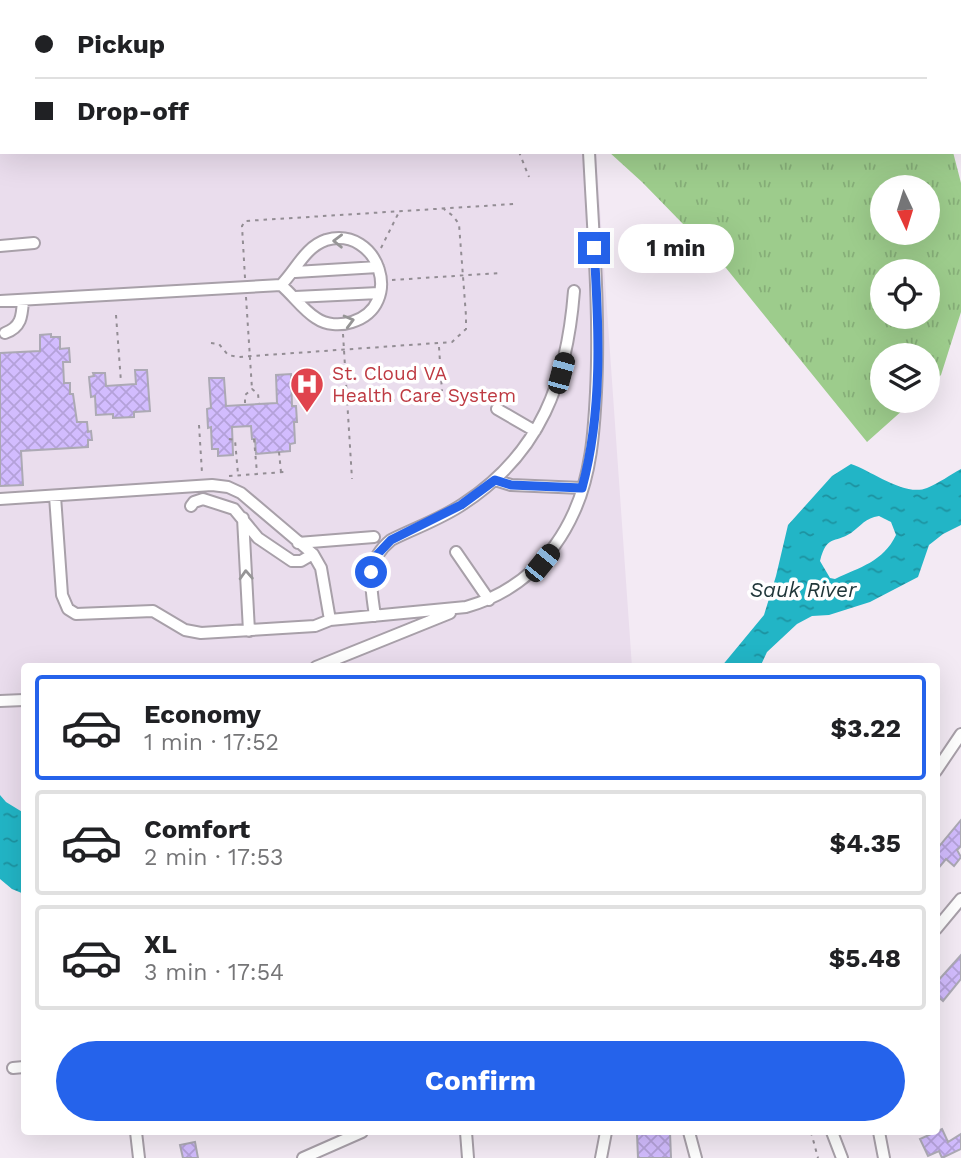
<!DOCTYPE html>
<meta charset="utf-8">
<style>
:root{--surface:#fff;--page:#f2f2f2;--text:#202124;--muted:#757577;--line:#e0e0e0;--accent:#2563eb}
body{margin:0;font-family:"Work Sans",sans-serif;background:var(--page);color:var(--text);height:100vh;display:flex;flex-direction:column;font-size:26px;white-space:nowrap}
*{box-sizing:border-box;margin:0}
p{font-size:23px;color:var(--muted)}
.icon{flex:none;width:38px;height:38px;fill:none;stroke:currentColor;stroke-width:2;stroke-linecap:round;stroke-linejoin:round}
.map{position:relative;flex:1;overflow:hidden}
.sheet{position:absolute;left:21px;top:663px;width:919px;height:472px;display:flex;flex-direction:column;background:var(--surface);border-radius:7px;box-shadow:0 7px 28px #0002}
.sheet>*{flex:none}
.guide{position:absolute;left:0px;top:0px;width:962px;height:154px;box-shadow:0 7px 28px #0002;display:grid;align-content:center;height:154px;padding:0 35px;background:var(--surface)}
.needle{width:46px;rotate:176deg}
.fabs{position:absolute;left:870px;top:175px;display:grid;gap:14px}
.fabs a{display:grid;place-items:center;width:70px;height:70px;border-radius:50%;background:var(--surface);box-shadow:0 7px 28px #0002;font-size:35px}
.end{position:absolute;width:32px;height:32px;margin:-16px;border:9px solid #2563eb;background:#fff;box-shadow:0 0 0 4px #fff}
.from{border-radius:50%}
.bubble{position:absolute;height:49px;border-radius:24px;background:var(--surface);box-shadow:0 7px 28px #0002;font-size:23px;font-weight:700;line-height:49px;text-align:center}
.car{position:absolute;width:21px;height:42px;margin:-21px -10px;border-radius:9px;box-shadow:0 0 5px 2px #0007;background:linear-gradient(#222 24%,#8ab4d8 0 40%,#222 0 76%,#8ab4d8 0 86%,#222 0)}
.guide b{display:flex;align-items:center;gap:24px;height:66px;font-size:26px}
.guide b+b{border-top:2px solid var(--line)}
.guide i{width:18px;height:18px;background:var(--text)}
ul{padding:12px 0 0;list-style:none}
li{display:flex;align-items:center;gap:21px;height:105px;margin:0 14px 10px;padding:0 21px;border:4px solid var(--line);border-radius:7px}
li div{flex:1}
li b{display:block;font-size:26px}
li em{font-style:normal;font-weight:700}
li.active{border-color:var(--accent)}
li>.icon{width:63px;height:63px;stroke-width:1.5}
.cta{display:flex;gap:14px;margin-top:auto;padding:14px 35px}
.cta a{flex:1;height:80px;border-radius:42px;background:var(--accent);color:#fff;font-size:28px;font-weight:700;line-height:80px;text-align:center}
.map>svg:first-child{display:block}
.built{fill:#eadded}
.grass{fill:url(#grass-tufts);fill-rule:evenodd}
.water{fill:url(#water-ripples);fill-rule:evenodd}
.building{fill:url(#building-cross-hatch);stroke:#aca9b4;stroke-width:2}
.lines{fill:none;stroke-linecap:round;stroke-linejoin:round}
.minor-casing{stroke:#a8a0a9;stroke-width:14}
.path{stroke:#938d94;stroke-width:2;stroke-dasharray:3.5 5;stroke-linecap:butt}
.minor{stroke:#fff;stroke-width:10}
.oneway{stroke:#969596}
.route{stroke:#2563eb;stroke-width:9}
.labels{text-anchor:middle;dominant-baseline:central;stroke-width:7;stroke-linejoin:round;paint-order:stroke}
.health-label{font-size:19px;fill:#be3a42;stroke:#fff;text-anchor:start}
.water-label{font-size:21px;font-style:italic;fill:#1f3639;stroke:#fff}
</style>
<div class="map">
<svg width="961" height="1158" viewBox="0 0 961 1158">
<defs>
<pattern id="grass-tufts" width="24" height="20" patternUnits="userSpaceOnUse" patternTransform="scale(1.75)"><rect width="24" height="20" fill="#9dcc8c"/><path d="M3 7l-1-3M5 7V3M7 7l1-3M15 17l-1-3M17 17v-4M19 17l1-3" fill="none" stroke="#86ae78"/></pattern>
<pattern id="water-ripples" width="26" height="14" patternUnits="userSpaceOnUse" patternTransform="scale(1.75)"><rect width="26" height="14" fill="#22b5c6"/><path d="M2 4q2-2 4 0t4 0M15 11q2-2 4 0t4 0" fill="none" stroke="#1d92a0"/></pattern>
<pattern id="building-cross-hatch" width="8" height="8" patternUnits="userSpaceOnUse" patternTransform="scale(1.75)"><rect width="8" height="8" fill="#d2bcfe"/><path d="M0 0l8 8M0 8l8-8" fill="none" stroke="#b4a1d9"/></pattern>
</defs>
<rect width="100%" height="100%" fill="#f3eaf4"/>
<!-- built -->
<path class="built" d="M 0,0 L 586,0 L 586,2 L 2,2 L 2,152 L 596,152 L 632,667 L 24,667 L 24,813 L 6,802 L 0,795 Z"/>
<!-- grass -->
<path class="grass" d="M 586,0 L 911,0 L 911,2 L 586,2 Z
M 609,152 L 953,152 L 961,183 L 961,312 L 941,375 L 928,387 L 928,355 L 882,355 L 882,401 L 913,401 L 867,442 L 726,268 L 642,182 ZM 882,187 L 928,187 L 928,233 L 882,233 ZM 882,271 L 928,271 L 928,317 L 882,317 Z"/>
<!-- water -->
<path class="water" d="M 851,464 C 872,471 905,497 927,488 C 939,483 950,475 961,469 L 961,525 L 943,534 L 929,545 L 918,577 L 870,602 L 829,615 L 812,616 L 797,624 L 767,652 L 760,667 L 721,667 L 764,615 L 776,576 L 788,525 L 832,476 ZM 879,516 L 891,522 L 896,535 C 883,562 860,567 835,579 L 830,578 L 820,561 C 827,534 834,544 851,533 C 862,525 865,518 879,516 Z
M 0,795 L 6,802 L 24,813 L 24,894 L 12,889 L 0,879 Z"/>
<!-- building -->
<path class="building" d="M 51,334 L 51,337 L 60,337 L 60,349 L 69,348 L 70,362 L 63,362 L 64,383 L 70,383 L 70,394 L 73,394 L 77,422 L 87,422 L 88,432 L 91,431 L 92,440 L 88,440 L 88,447 L 21,451 L 23,485 L 0,486 L 0,353 L 40,351 L 40,335 Z
M 135,370 L 147,370 L 150,411 L 134,412 L 134,417 L 113,418 L 113,414 L 96,415 L 95,396 L 91,397 L 89,377 L 94,376 L 93,373 L 105,373 L 106,386 L 136,384 Z
M 291,374 L 292,406 L 296,406 L 297,422 L 294,422 L 295,443 L 290,444 L 290,451 L 256,454 L 255,439 L 252,439 L 251,426 L 232,427 L 233,455 L 218,456 L 218,449 L 212,449 L 211,427 L 208,428 L 207,409 L 211,408 L 209,378 L 224,378 L 226,406 L 277,403 L 276,375 Z
M 961,820 L 961,846 L 957,850 L 961,857 L 954,866 L 946,859 L 936,871 L 936,850 Z
M 961,955 L 961,979 L 943,1001 L 936,995 L 936,983 Z
M 942,1129 L 948,1142 L 961,1134 L 961,1149 L 942,1158 L 939,1151 L 928,1156 L 920,1139 Z
M 670,1132 L 671,1158 L 638,1158 L 637,1134 Z
M 195,1142 L 198,1158 L 183,1158 L 180,1145 Z"/>
<g class="lines">
<!-- minor casing -->
<g class="minor-casing">
<path id="minor" d="M 271,0 L 271,2
M 407,0 L 409,2
M 580,0 L 580,2
M 317,2 L 318,0
M 0,246 L 34,243
M 295,272 L 378,267
M 295,297 L 379,293
M 0,301 L 281,285 C 296,270 305,247 326,240 C 379,225 405,306 352,322 C 340,326 326,325 316,318 C 303,310 293,295 281,285
M 5,333 C 22,327 22,315 23,300
M 497,409 L 535,431
M 495,480 L 511,485 L 582,488
M 55,496 L 62,595 L 68,609 L 76,614 L 153,611 L 185,630 L 201,633 L 315,626 L 330,620 L 466,607 C 516,593 553,559 574,512 C 591,475 594,432 596,392 C 600,312 593,232 589,152
M 0,499 L 212,485 L 228,487 L 241,493 L 313,554 L 321,568 L 330,620
M 191,506 L 194,502 L 203,499 L 234,509 L 258,538 L 292,561 L 301,561 L 313,554
M 243,518 L 249,631
M 298,543 L 374,537
M 456,552 L 489,600
M 375,616 C 371,586 364,562 391,540 C 415,528 441,519 463,504 C 541,453 567,381 574,291
M 316,667 L 450,613
M 0,701 L 24,700
M 936,771 L 961,734
M 936,929 L 961,899
M 13,1068 L 24,1067
M 136,1132 L 139,1158
M 466,1132 L 468,1158
M 689,1132 L 696,1158
M 832,1132 L 842,1158
M 879,1132 L 884,1158
M 303,1158 L 362,1132
M 601,1158 L 606,1132"/>
</g>
<!-- path -->
<path class="path" d="M 548,0 L 549,2
M 519,152 L 529,177
M 381,248 L 399,212
M 245,278 L 242,226 L 245,221 L 514,204
M 392,280 L 500,273
M 246,297 L 252,389
M 116,315 L 121,382
M 343,334 L 352,479
M 211,343 L 219,344 L 228,355 L 238,357 L 452,342 L 466,329 L 466,316 L 459,224 L 453,216 L 444,209
M 439,347 L 442,391
M 245,403 L 245,395 L 252,389 L 258,394 L 259,403
M 349,403 L 400,400
M 199,425 L 202,473
M 229,439 L 235,440 L 238,474
M 254,439 L 257,473
M 279,452 L 281,472
M 229,476 L 284,472
M 811,1132 L 818,1158"/>
<!-- minor -->
<use href="#minor" class="minor"/>
</g>
<!-- one-way arrows -->
<defs><path id="oneway-chevron" d="M-2-3.5L2.5 0L-2 3.5" fill="none" stroke-width="1.6" stroke-linecap="round" stroke-linejoin="round" transform="scale(1.75)"/></defs>
<g class="oneway">
<use href="#oneway-chevron" transform="translate(338 241) rotate(-179)"/>
<use href="#oneway-chevron" transform="translate(349 321) rotate(-15)"/>
<use href="#oneway-chevron" transform="translate(246 575) rotate(-93)"/>
</g>
<g class="lines">
<!-- route -->
<path class="route" d="M 371,572 L 374,558 L 391,540 L 461,505 L 495,480 L 511,485 L 582,488 C 603,411 599,327 594,248"/>
</g>
<!-- icons -->
<defs>
<g id="hospital-pin" transform="scale(1.75)"><path d="M0 17L-7.5 6A9.5 9.5 0 1 1 7.5 6Z" fill="#e0444e" stroke="#fff"/><path d="M-5-5h3v3.5h4V-5h3V5h-3V1.5h-4V5h-3Z" fill="#fff"/></g>
</defs>
<g fill-rule="evenodd">
<use href="#hospital-pin" x="307" y="384"/>
</g>
<g class="labels">
<!-- health labels -->
<g class="health-label">
<text x="332" y="373">St. Cloud VA<tspan x="332" dy="22">Health Care System</tspan></text>
</g>
<!-- water labels -->
<g class="water-label">
<text x="803" y="589">Sauk River</text>
</g>
</g>
</svg>
<div class="fabs">
<a><svg class="needle" viewBox="-14 -14 28 28"><path d="M0-13l5 13h-10z" fill="#e53935"/><path d="M0 13l5-13h-10z" fill="#757577"/></svg></a>
<a><svg class="icon" aria-label="locate" viewBox="0 0 24 24"><circle cx="12" cy="12" r="6"/><path d="M12 2v4M12 18v4M2 12h4M18 12h4"/></svg></a>
<a><svg class="icon" aria-label="layers" viewBox="0 0 24 24"><path d="M12 4l9 5-9 5-9-5zM3 14l9 5 9-5"/></svg></a>
</div>
<i class="end from" style="left:371px;top:572px"></i>
<i class="end" style="left:594px;top:248px"></i>
<div class="bubble" style="left:618px;top:224px;width:116px">1 min</div>
<i class="car" style="left:561px;top:373px;rotate:15deg"></i>
<i class="car" style="left:542px;top:563px;rotate:39deg"></i>
<div class="guide">
<b><i class="from"></i>Pickup</b>
<b><i></i>Drop-off</b>
</div>
<section class="sheet">
<ul>
<li class="active"><svg class="icon" aria-label="car" viewBox="0 0 24 24"><path d="M5 17H2v-5l4-1 3-4h7l3 4 3 1v5h-3M9 17h6M6 11h13"/><circle cx="7" cy="17" r="2"/><circle cx="17" cy="17" r="2"/></svg><div><b>Economy</b><p>1 min · 17:52</p></div><em>$3.22</em></li>
<li><svg class="icon" aria-label="car" viewBox="0 0 24 24"><path d="M5 17H2v-5l4-1 3-4h7l3 4 3 1v5h-3M9 17h6M6 11h13"/><circle cx="7" cy="17" r="2"/><circle cx="17" cy="17" r="2"/></svg><div><b>Comfort</b><p>2 min · 17:53</p></div><em>$4.35</em></li>
<li><svg class="icon" aria-label="car" viewBox="0 0 24 24"><path d="M5 17H2v-5l4-1 3-4h7l3 4 3 1v5h-3M9 17h6M6 11h13"/><circle cx="7" cy="17" r="2"/><circle cx="17" cy="17" r="2"/></svg><div><b>XL</b><p>3 min · 17:54</p></div><em>$5.48</em></li>
</ul>
<div class="cta"><a>Confirm</a></div>
</section>
</div>
